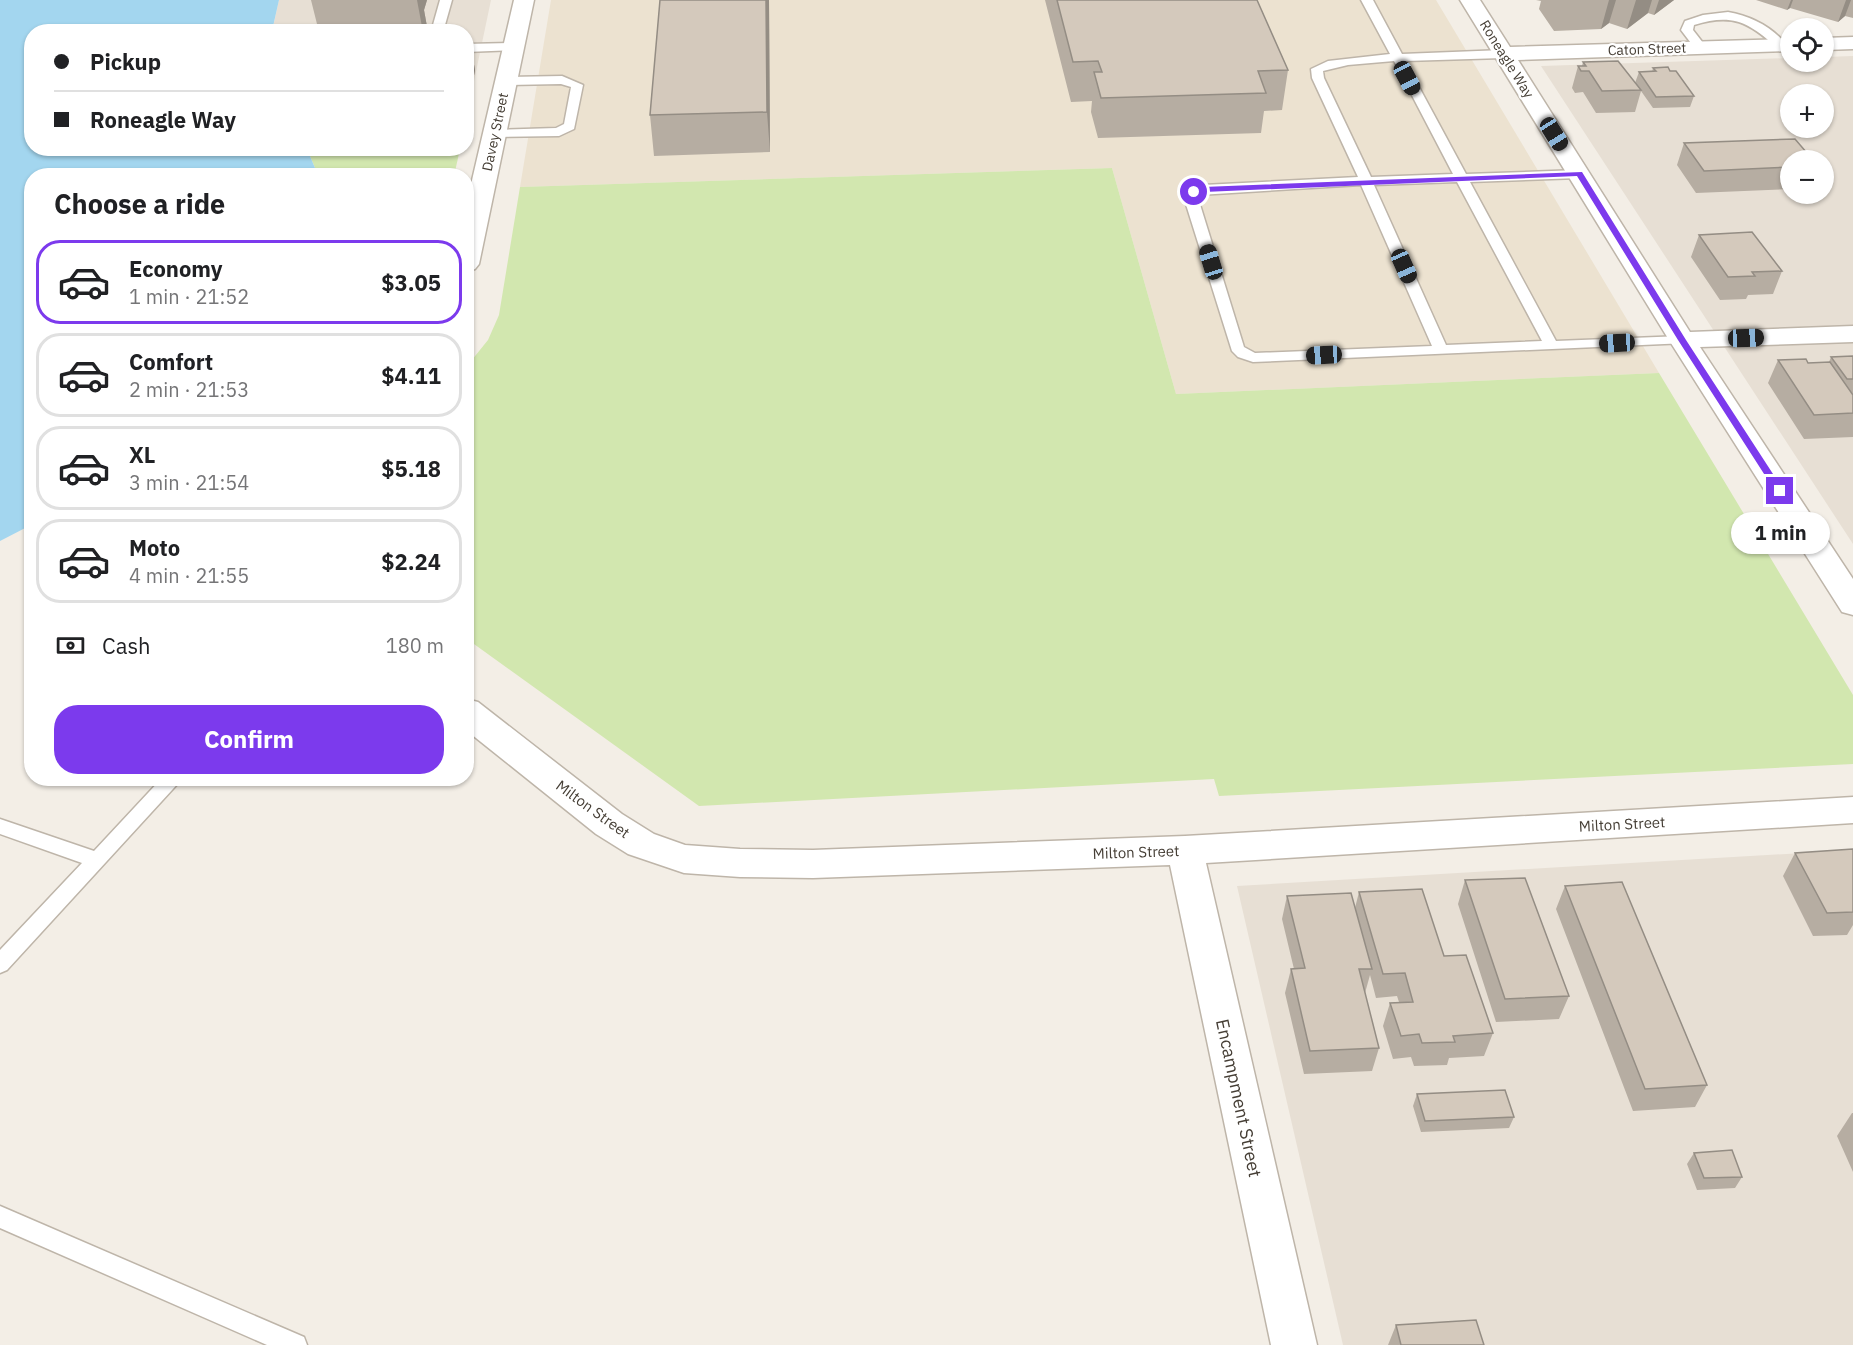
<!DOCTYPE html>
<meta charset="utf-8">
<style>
:root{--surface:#fff;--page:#f6f6f6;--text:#202124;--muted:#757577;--line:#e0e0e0;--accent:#7c3aed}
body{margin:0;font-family:"IBM Plex Sans",sans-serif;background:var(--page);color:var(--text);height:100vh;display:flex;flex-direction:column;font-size:22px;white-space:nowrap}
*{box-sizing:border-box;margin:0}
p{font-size:20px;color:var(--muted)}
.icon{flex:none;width:33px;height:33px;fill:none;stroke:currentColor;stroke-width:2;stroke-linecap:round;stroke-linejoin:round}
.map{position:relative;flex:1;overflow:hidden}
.side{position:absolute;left:24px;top:168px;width:450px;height:618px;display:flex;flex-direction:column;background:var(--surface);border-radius:24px;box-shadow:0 2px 4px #0004}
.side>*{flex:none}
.top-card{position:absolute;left:24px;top:24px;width:450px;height:132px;border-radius:24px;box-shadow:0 2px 4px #0004;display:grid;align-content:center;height:132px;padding:0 30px;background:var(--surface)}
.buttons{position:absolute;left:1780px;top:18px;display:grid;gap:12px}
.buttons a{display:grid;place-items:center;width:54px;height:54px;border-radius:50%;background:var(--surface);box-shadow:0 2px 4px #0004;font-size:30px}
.end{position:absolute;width:27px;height:27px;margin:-14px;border:8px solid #7c3aed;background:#fff;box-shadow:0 0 0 3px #fff}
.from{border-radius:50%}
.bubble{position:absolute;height:42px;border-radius:21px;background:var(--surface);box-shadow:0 2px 4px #0004;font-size:20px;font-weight:700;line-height:42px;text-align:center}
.car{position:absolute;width:18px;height:36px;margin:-18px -9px;border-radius:8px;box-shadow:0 0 4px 2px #0007;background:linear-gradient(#222 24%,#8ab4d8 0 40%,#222 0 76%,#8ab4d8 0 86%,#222 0)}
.top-card b{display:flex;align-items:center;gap:21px;height:57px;font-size:22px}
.top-card b+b{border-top:2px solid var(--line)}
.top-card i{width:15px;height:15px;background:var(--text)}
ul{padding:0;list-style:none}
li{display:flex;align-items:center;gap:18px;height:84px;margin:0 12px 9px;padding:0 18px;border:3px solid var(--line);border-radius:24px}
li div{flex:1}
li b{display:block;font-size:22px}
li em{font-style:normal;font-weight:700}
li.on{border-color:var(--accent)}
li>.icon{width:54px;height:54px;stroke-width:1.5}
h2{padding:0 30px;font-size:27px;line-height:72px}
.pay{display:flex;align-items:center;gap:15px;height:66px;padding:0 30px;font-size:22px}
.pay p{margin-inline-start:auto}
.action{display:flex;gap:12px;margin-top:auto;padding:12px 30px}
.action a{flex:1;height:69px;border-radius:24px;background:var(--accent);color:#fff;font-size:24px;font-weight:700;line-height:69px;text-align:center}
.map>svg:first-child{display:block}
.residential{fill:#e7dfd4;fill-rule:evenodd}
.education{fill:#ece2d0}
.green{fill:#d2e7af}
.water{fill:#a3d6ef}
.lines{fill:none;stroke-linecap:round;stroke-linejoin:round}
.lane-casing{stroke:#beb5a9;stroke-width:3}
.street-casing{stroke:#beb5a9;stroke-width:3}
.lane{fill:#fff;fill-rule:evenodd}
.street{fill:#fff;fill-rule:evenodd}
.wall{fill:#b6ada2}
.shaded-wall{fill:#948d84}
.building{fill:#d4c9bc;stroke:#948d84;stroke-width:1.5}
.route{fill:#7c3aed}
.labels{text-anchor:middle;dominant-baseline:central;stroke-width:4.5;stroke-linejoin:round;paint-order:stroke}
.far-street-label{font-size:14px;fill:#453e35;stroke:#fff}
.street-label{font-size:15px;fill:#453e35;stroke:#fff}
.near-street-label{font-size:18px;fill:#453e35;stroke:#fff}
</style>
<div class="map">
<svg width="1853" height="1345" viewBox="0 0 1853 1345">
<rect width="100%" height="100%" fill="#f3eee6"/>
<!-- residential -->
<path class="residential" d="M 279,0 L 491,0 L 469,105 L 466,105 L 466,32 L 272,32 Z
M 1853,56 L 1853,544 L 1541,66 L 1791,58 L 1791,62 L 1824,62 L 1824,57 ZM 1791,94 L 1824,94 L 1824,128 L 1791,128 ZM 1791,160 L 1824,160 L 1824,194 L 1791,194 Z
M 1853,850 L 1853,1345 L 1343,1345 L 1237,886 Z"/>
<!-- education -->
<path class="education" d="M 551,0 L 1436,0 L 1659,373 L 1176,394 L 1112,168 L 520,187 Z"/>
<!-- green -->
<path class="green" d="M 307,149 L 460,149 L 454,176 L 318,175 Z
M 1112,168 L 1176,394 L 1659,373 L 1853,695 L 1853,764 L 1219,796 L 1214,779 L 699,806 L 467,639 L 467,366 L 488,340 L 499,315 L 520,187 Z"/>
<!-- water -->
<path class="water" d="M 0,0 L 279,0 L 272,31 L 32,32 L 32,148 L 307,149 L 318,175 L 32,176 L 31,525 L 0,541 Z"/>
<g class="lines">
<!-- lane casing -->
<g class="lane-casing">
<path id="lane" d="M 440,0 L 452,0 L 443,32 L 431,32 Z
M 1361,0 L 1373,0 L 1402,54 L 1503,50 L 1509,54 L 1503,58 L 1405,61 L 1466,174 L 1579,170 L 1586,174 L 1579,178 L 1470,182 L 1556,341 L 1682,336 L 1689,340 L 1687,343 L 1253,362 L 1238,357 L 1232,351 L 1184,198 L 1189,189 L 1203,185 L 1358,177 L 1312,78 L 1311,69 L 1328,61 L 1390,54 ZM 1394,61 L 1453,174 L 1371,177 L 1324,78 L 1323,71 L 1348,65 ZM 1457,182 L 1542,341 L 1446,345 L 1374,185 ZM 1361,185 L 1432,346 L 1255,353 L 1244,347 L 1198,198 L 1199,195 Z
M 1728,12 C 1751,16 1772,27 1787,45 L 1785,48 L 1777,48 C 1749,22 1732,13 1694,25 L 1693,30 L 1707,48 L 1701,52 L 1697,51 L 1681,30 L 1685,21 L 1703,15 Z
M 514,43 L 518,44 L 518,50 L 466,52 L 466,44 Z
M 562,76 L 583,85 L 574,129 L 559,136 L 491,137 L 489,134 L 495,130 L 556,128 L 564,124 L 571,87 L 561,84 L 506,85 L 500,81 L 506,77 Z
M 162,778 L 183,778 L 7,970 L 0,973 L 0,950 L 82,863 L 0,834 L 0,819 L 94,851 Z
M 0,1206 L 304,1337 L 307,1345 L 267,1345 L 0,1228 Z"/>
</g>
<!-- street casing -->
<g class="street-casing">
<path id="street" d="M 514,0 L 534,0 L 479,264 L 475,269 L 466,272 L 466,206 Z
M 1460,0 L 1480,0 L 1510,47 L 1791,39 L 1791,51 L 1518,60 L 1690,332 L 1853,326 L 1853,342 L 1700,347 L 1853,579 L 1853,615 L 1842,612 L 1669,340 Z
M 1853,37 L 1853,49 L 1824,50 L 1824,38 Z
M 466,699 L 478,702 L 622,814 L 654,834 L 685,845 L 740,849 L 813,850 L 1185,836 L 1853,797 L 1853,823 L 1206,863 L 1317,1345 L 1271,1345 L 1170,865 L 813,878 L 740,877 L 684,873 L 628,854 L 596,834 L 466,730 Z"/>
</g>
<!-- lane -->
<use href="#lane" class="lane"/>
<!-- street -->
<use href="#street" class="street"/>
</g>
<!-- wall -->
<path class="wall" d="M 311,0 L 427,0 L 424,10 L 428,32 L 319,32 Z
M 660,0 L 769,0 L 770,152 L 654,156 L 650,115 Z
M 1045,0 L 1257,0 L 1288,70 L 1282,110 L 1264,111 L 1261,133 L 1098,138 L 1091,112 L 1092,101 L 1071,102 Z
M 1536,0 L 1674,0 L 1654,15 L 1648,13 L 1627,29 L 1609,23 L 1601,29 L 1554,31 L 1539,9 L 1541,1 Z
M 1756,0 L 1853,0 L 1853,18 L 1845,16 L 1838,22 L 1790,8 L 1787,10 Z
M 466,59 L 473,59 L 475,70 L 469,103 L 466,103 Z
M 1583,62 L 1635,83 L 1639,72 L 1652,72 L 1653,68 L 1670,71 L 1694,96 L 1690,107 L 1653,108 L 1641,91 L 1635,112 L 1596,113 L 1583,92 L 1575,93 L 1572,88 L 1578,66 L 1582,66 Z
M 1684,143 L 1791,160 L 1791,189 L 1696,193 L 1677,165 Z
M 1699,235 L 1782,271 L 1773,294 L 1748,295 L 1746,299 L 1720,300 L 1691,257 Z
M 1853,356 L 1853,437 L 1804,439 L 1768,383 L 1778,360 L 1808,363 L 1829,362 L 1831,357 Z
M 1853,849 L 1853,925 L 1847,935 L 1813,936 L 1783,876 L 1795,853 Z
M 1465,880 L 1569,996 L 1559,1019 L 1496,1022 L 1458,904 Z
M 1565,886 L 1707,1085 L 1695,1107 L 1633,1111 L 1556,909 Z
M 1359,892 L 1444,956 L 1493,1033 L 1484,1056 L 1449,1058 L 1447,1065 L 1414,1066 L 1411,1057 L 1393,1059 L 1383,1026 L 1390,1003 L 1399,1002 L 1397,996 L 1376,998 L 1370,975 L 1365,993 L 1379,1048 L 1372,1071 L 1304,1074 L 1285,993 L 1291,969 L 1294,969 L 1282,919 L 1287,896 L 1355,908 Z
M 1417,1094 L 1514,1117 L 1509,1128 L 1421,1132 L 1413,1106 Z
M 1852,1113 L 1853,1113 L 1853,1172 L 1837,1136 Z
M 1694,1153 L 1742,1177 L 1735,1188 L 1697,1190 L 1687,1164 Z
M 1396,1325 L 1484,1345 L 1388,1345 Z"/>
<!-- shaded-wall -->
<path class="shaded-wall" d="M 417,0 L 427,0 L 424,10 L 428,32 L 423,32 Z
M 766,0 L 769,0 L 770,152 L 767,112 Z
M 1609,0 L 1616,0 L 1609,23 L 1601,29 Z
M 1636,0 L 1652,0 L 1648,13 L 1627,29 Z
M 1659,0 L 1674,0 L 1654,15 Z
M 1791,0 L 1793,0 L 1790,8 L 1787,10 Z
M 1846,0 L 1851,0 L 1845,16 L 1838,22 Z
M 473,59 L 475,70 L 469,103 L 467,92 Z"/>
<!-- building -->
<path class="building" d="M 660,0 L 766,0 L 767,112 L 650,115 Z
M 1057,0 L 1257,0 L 1288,70 L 1258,71 L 1266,93 L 1101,98 L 1094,72 L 1102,72 L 1098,61 L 1073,62 Z
M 466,59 L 473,59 L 466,92 Z
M 1618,61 L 1641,90 L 1602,91 L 1589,71 L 1581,71 L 1578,66 L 1586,66 L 1583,62 Z
M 1668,67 L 1670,71 L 1676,71 L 1694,96 L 1656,97 L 1639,72 L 1656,71 L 1653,68 Z
M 1795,139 L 1813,160 L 1791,160 L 1791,167 L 1704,171 L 1684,143 Z
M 1752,232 L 1782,271 L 1752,272 L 1755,276 L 1728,277 L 1699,235 Z
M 1853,356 L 1853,379 L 1847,379 L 1831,357 Z
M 1806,359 L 1808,363 L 1830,362 L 1853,395 L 1853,413 L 1814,415 L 1778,360 Z
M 1853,849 L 1853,912 L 1827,913 L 1795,853 Z
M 1525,878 L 1569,996 L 1505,999 L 1465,880 Z
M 1622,882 L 1707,1085 L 1645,1089 L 1565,886 Z
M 1422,889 L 1444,956 L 1466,955 L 1493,1033 L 1453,1036 L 1455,1042 L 1422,1043 L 1419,1034 L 1401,1036 L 1390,1003 L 1413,1002 L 1405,973 L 1383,974 L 1359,892 Z
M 1351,893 L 1372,969 L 1359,969 L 1379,1048 L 1310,1051 L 1291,969 L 1305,968 L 1287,896 Z
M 1505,1090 L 1514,1117 L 1425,1121 L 1417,1094 Z
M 1732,1150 L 1742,1177 L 1704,1178 L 1694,1153 Z
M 1476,1320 L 1484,1345 L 1401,1345 L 1396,1325 Z"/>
<!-- route -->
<path class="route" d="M 1582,172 L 1686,340 L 1784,491 L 1783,493 L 1775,491 L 1678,340 L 1577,176 L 1204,192 L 1194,194 L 1191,192 L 1203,187 Z"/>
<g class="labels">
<!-- far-street labels -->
<g class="far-street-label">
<text transform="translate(1647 49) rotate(-2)">Caton Street</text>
<text transform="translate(1507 59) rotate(58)">Roneagle Way</text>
<text transform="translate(495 132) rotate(-78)">Davey Street</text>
</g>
<!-- street labels -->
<g class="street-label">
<text transform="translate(593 809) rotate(36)">Milton Street</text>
<text transform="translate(1622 824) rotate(-3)">Milton Street</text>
<text transform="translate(1136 852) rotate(-2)">Milton Street</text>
</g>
<!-- near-street labels -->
<g class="near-street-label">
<text transform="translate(1239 1098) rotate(78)">Encampment Street</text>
</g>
</g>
</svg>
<div class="buttons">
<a><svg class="icon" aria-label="locate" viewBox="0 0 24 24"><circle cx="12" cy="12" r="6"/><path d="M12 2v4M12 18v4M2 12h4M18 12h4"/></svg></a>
<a>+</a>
<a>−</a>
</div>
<i class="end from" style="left:1194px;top:192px"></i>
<i class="end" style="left:1780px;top:491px"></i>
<div class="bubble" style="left:1731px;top:512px;width:99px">1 min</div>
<i class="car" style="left:1407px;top:78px;rotate:152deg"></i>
<i class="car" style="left:1554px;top:134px;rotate:148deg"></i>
<i class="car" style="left:1211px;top:262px;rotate:343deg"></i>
<i class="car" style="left:1404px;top:266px;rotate:156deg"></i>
<i class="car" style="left:1746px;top:338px;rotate:88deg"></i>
<i class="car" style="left:1617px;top:343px;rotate:267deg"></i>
<i class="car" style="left:1324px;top:355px;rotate:267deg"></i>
<div class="top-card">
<b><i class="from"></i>Pickup</b>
<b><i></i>Roneagle Way</b>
</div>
<section class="side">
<h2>Choose a ride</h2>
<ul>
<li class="on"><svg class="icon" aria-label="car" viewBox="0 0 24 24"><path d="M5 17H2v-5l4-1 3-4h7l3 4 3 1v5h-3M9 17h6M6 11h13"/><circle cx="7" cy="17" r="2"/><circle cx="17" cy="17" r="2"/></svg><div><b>Economy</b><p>1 min · 21:52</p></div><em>$3.05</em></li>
<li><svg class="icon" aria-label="car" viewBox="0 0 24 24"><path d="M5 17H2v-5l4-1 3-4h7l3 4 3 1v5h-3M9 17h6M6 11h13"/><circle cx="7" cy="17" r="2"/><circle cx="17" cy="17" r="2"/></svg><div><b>Comfort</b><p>2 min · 21:53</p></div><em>$4.11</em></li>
<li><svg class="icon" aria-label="car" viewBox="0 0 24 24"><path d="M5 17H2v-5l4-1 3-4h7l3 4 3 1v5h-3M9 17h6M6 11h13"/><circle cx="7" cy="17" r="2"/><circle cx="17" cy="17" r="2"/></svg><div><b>XL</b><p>3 min · 21:54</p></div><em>$5.18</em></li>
<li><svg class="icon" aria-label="car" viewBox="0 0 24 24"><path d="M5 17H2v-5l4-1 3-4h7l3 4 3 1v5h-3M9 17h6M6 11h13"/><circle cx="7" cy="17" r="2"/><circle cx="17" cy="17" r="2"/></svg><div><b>Moto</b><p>4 min · 21:55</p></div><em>$2.24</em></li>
</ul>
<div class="pay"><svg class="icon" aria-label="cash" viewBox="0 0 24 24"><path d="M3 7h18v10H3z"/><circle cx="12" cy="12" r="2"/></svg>Cash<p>180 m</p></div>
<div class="action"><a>Confirm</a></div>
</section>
</div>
